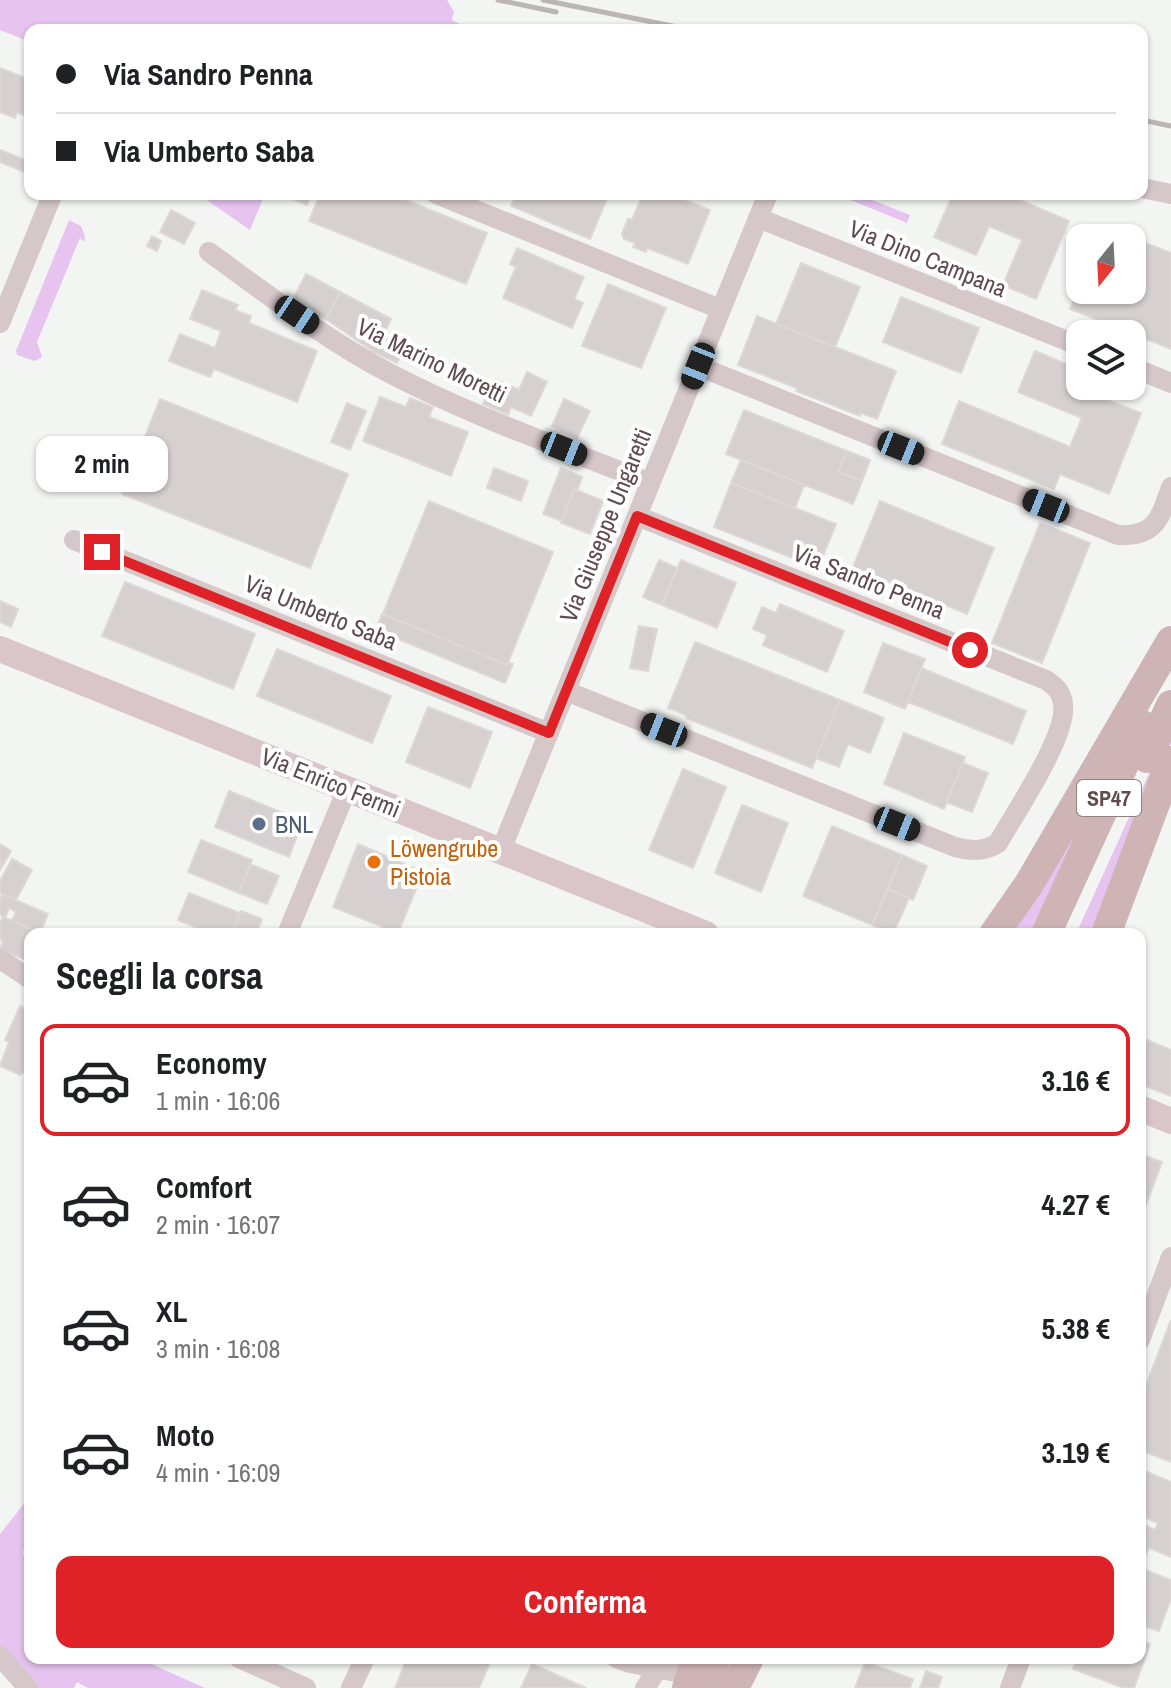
<!DOCTYPE html>
<html lang="it">
<meta charset="utf-8">
<style>
:root{--surface:#fff;--page:#f2f2f2;--text:#202124;--muted:#757577;--line:#e0e0e0;--accent:#df2227}
body{margin:0;font-family:"Archivo Narrow",sans-serif;background:var(--page);color:var(--text);height:100vh;display:flex;flex-direction:column;font-size:30px;white-space:nowrap}
*{box-sizing:border-box;margin:0}
p{font-size:26px;color:var(--muted)}
.icon{flex:none;width:44px;height:44px;fill:none;stroke:currentColor;stroke-width:2;stroke-linecap:round;stroke-linejoin:round}
.map{position:relative;flex:1;overflow:hidden}
.drawer{position:absolute;left:24px;top:928px;width:1122px;height:736px;display:flex;flex-direction:column;background:var(--surface);border-radius:16px;box-shadow:0 2px 6px #0004}
.drawer>*{flex:none}
.hud{position:absolute;left:24px;top:24px;width:1124px;height:176px;border-radius:16px;box-shadow:0 2px 6px #0004;display:grid;align-content:center;height:176px;padding:0 32px;background:var(--surface)}
.needle{width:52px;rotate:198deg}
.buttons{position:absolute;left:1066px;top:224px;display:grid;gap:16px}
.buttons a{display:grid;place-items:center;width:80px;height:80px;border-radius:16px;background:var(--surface);box-shadow:0 2px 6px #0004;font-size:40px}
.end{position:absolute;width:36px;height:36px;margin:-18px;border:10px solid #df2227;background:#fff;box-shadow:0 0 0 4px #fff}
.from{border-radius:50%}
.bubble{position:absolute;height:56px;border-radius:16px;background:var(--surface);box-shadow:0 2px 6px #0004;font-size:26px;font-weight:800;line-height:56px;text-align:center}
.car{position:absolute;width:24px;height:48px;margin:-24px -12px;border-radius:10px;box-shadow:0 0 6px 2px #0007;background:linear-gradient(#222 24%,#8ab4d8 0 40%,#222 0 76%,#8ab4d8 0 86%,#222 0)}
.hud b{display:flex;align-items:center;gap:28px;height:76px;font-size:30px}
.hud b+b{border-top:2px solid var(--line)}
.hud i{width:20px;height:20px;background:var(--text)}
ul{padding:0;list-style:none}
li{display:flex;align-items:center;gap:24px;height:112px;margin:0 16px 12px;padding:0 16px;border:4px solid transparent;border-radius:16px}
li div{flex:1}
li b{display:block;font-size:30px}
li em{font-style:normal;font-weight:800}
li.current{border-color:var(--accent)}
li>.icon{width:72px;height:72px;stroke-width:1.5}
h2{padding:0 32px;font-size:36px;line-height:96px}
.cta{display:flex;gap:16px;margin-top:auto;padding:16px 32px}
.cta a{flex:1;height:92px;border-radius:16px;background:var(--accent);color:#fff;font-size:32px;font-weight:800;line-height:92px;text-align:center}
.map>svg:first-child{display:block}
.green{fill:#e6c4ef}
.building{fill:#d6d0d0;stroke:#ddd8d7;stroke-width:2}
.lines{fill:none;stroke-linecap:round;stroke-linejoin:round}
.street{stroke:#d6c7c9;stroke-width:20}
.secondary{stroke:#dac6c8;stroke-width:26}
.primary{stroke:#cfb4b6;stroke-width:30}
.rail{stroke:#bcb5b5;stroke-width:5}
.primary-bridge{stroke:#cfb4b6;stroke-width:30}
.route{stroke:#df2227;stroke-width:10}
.service-dot{fill:#5c6f8a;stroke:#fff;stroke-width:3}
.food-dot{fill:#e8710a;stroke:#fff;stroke-width:3}
.labels{text-anchor:middle;dominant-baseline:central;stroke-width:8;stroke-linejoin:round;paint-order:stroke}
.shield{fill:#fff;stroke:#908182;stroke-width:2}
.shield-label{font-size:22px;font-weight:bold;fill:#604b4d}
.street-label{font-size:24px;fill:#604b4d;stroke:#fff}
.service-label{font-size:24px;fill:#4e5e75;stroke:#fff;text-anchor:start}
.food-label{font-size:24px;fill:#c56008;stroke:#fff;text-anchor:start}
</style>
<div class="map">
<svg width="1171" height="1688" viewBox="0 0 1171 1688">
<rect width="100%" height="100%" fill="#f3f5f3"/>
<!-- green -->
<path class="green" d="M 0,0 L 447,0 L 454,12 L 452,20 L 471,30 L 30,30 L 30,42 L 0,30 Z
M 198,194 L 265,194 L 250,230 Z
M 836,194 L 857,194 L 910,215 L 907,223 Z
M 69,220 L 81,226 L 85,236 L 84,242 L 80,238 L 37,342 L 42,357 L 35,361 L 17,355 L 16,351 Z
M 1140,701 L 1038,934 L 1004,934 Z
M 1171,725 L 1171,744 L 1098,934 L 1076,934 Z
M 30,1496 L 30,1532 L 25,1543 L 23,1553 L 30,1573 L 30,1658 L 138,1658 L 205,1688 L 88,1688 L 77,1682 L 74,1688 L 33,1688 L 0,1649 L 0,1534 Z"/>
<!-- building -->
<path class="building" d="M 0,68 L 30,80 L 30,118 L 17,112 L 15,118 L 0,112 Z
M 0,150 L 30,162 L 29,174 L 0,162 Z
M 281,194 L 311,194 L 307,205 Z
M 320,194 L 391,194 L 487,233 L 466,284 L 309,221 Z
M 516,194 L 609,194 L 590,239 L 511,206 Z
M 643,194 L 670,194 L 710,210 L 688,264 L 647,248 L 646,252 L 633,247 L 635,243 L 624,239 L 622,234 L 628,219 L 632,220 Z
M 953,194 L 1006,194 L 1069,221 L 1036,299 L 1003,285 L 1022,240 L 989,226 L 976,255 L 934,237 Z
M 171,210 L 195,223 L 184,244 L 160,232 Z
M 1102,226 L 1171,253 L 1171,349 L 1070,309 L 1080,284 L 1080,290 L 1132,290 L 1132,238 L 1098,238 Z
M 152,236 L 161,241 L 157,251 L 147,246 Z
M 517,248 L 584,277 L 574,299 L 583,303 L 572,328 L 503,298 L 516,267 L 510,264 Z
M 801,263 L 860,287 L 835,347 L 776,324 Z
M 306,274 L 340,292 L 326,319 L 292,301 Z
M 608,284 L 666,308 L 641,368 L 582,346 Z
M 202,290 L 238,305 L 235,310 L 251,316 L 249,323 L 317,351 L 297,402 L 214,369 L 210,377 L 169,361 L 180,334 L 215,348 L 221,331 L 190,319 Z
M 340,292 L 391,319 L 383,336 L 405,348 L 397,363 L 374,352 L 326,319 Z
M 901,297 L 979,328 L 961,373 L 883,342 Z
M 757,316 L 896,371 L 877,419 L 861,413 L 860,416 L 796,391 L 797,388 L 738,365 Z
M 1035,351 L 1080,370 L 1080,386 L 1116,386 L 1110,401 L 1141,413 L 1109,494 L 1060,474 L 1054,489 L 942,444 L 959,401 L 1070,447 L 1082,418 L 1018,392 Z
M 527,372 L 547,382 L 531,416 L 511,407 L 508,415 L 483,404 L 495,379 L 519,390 Z
M 380,397 L 406,407 L 410,398 L 433,407 L 429,417 L 468,432 L 451,476 L 363,441 Z
M 160,399 L 348,474 L 310,568 L 122,494 Z
M 564,399 L 590,411 L 577,438 L 552,426 Z
M 347,403 L 366,411 L 350,450 L 331,442 Z
M 744,410 L 847,451 L 838,472 L 862,481 L 853,504 L 726,454 Z
M 847,451 L 870,460 L 862,481 L 838,472 Z
M 741,460 L 804,485 L 795,508 L 731,483 Z
M 494,468 L 528,481 L 521,501 L 487,488 Z
M 561,468 L 582,477 L 577,491 L 574,489 L 562,521 L 543,514 Z
M 731,483 L 836,524 L 818,568 L 714,527 Z
M 574,489 L 603,501 L 590,534 L 561,523 Z
M 429,501 L 553,552 L 507,665 L 383,614 Z
M 880,501 L 994,548 L 967,614 L 853,567 Z
M 1040,523 L 1090,543 L 1042,663 L 992,643 Z
M 659,560 L 677,568 L 662,605 L 643,597 Z
M 681,560 L 736,583 L 717,628 L 662,605 Z
M 125,582 L 255,634 L 233,689 L 102,636 Z
M 0,601 L 18,609 L 11,627 L 0,622 Z
M 780,604 L 844,631 L 827,672 L 763,645 L 767,635 L 753,629 L 762,607 L 776,613 Z
M 382,614 L 507,665 L 508,662 L 513,664 L 505,683 L 376,630 Z
M 639,626 L 657,629 L 648,671 L 630,668 Z
M 695,642 L 840,700 L 812,768 L 686,718 L 686,715 L 668,708 Z
M 883,643 L 925,659 L 905,709 L 864,692 Z
M 277,649 L 391,696 L 372,743 L 257,696 Z
M 921,668 L 1026,711 L 1013,744 L 908,702 Z
M 840,700 L 884,718 L 870,753 L 848,744 L 839,767 L 816,758 Z
M 428,707 L 492,732 L 470,788 L 406,762 Z
M 904,733 L 965,757 L 944,809 L 884,784 Z
M 963,763 L 988,773 L 972,812 L 946,802 Z
M 683,769 L 726,787 L 693,868 L 649,850 Z
M 229,791 L 303,821 L 289,857 L 215,827 Z
M 742,805 L 788,823 L 761,892 L 715,873 Z
M 832,826 L 902,855 L 872,925 L 803,896 Z
M 201,840 L 252,860 L 239,893 L 188,872 Z
M 0,844 L 11,851 L 0,870 Z
M 358,844 L 423,872 L 398,933 L 333,907 Z
M 902,855 L 927,866 L 913,900 L 888,889 Z
M 12,859 L 32,870 L 16,900 L 0,893 L 0,881 Z
M 250,864 L 279,876 L 267,904 L 239,893 Z
M 888,889 L 909,898 L 893,934 L 872,925 Z
M 189,893 L 240,913 L 231,934 L 211,934 L 178,920 Z
M 2,894 L 48,914 L 40,933 L 12,921 L 16,912 L 9,908 L 5,918 L 0,915 L 0,900 Z
M 241,911 L 262,919 L 256,934 L 231,934 Z
M 3,917 L 40,933 L 30,934 L 30,956 L 28,961 L 0,949 L 3,941 L 0,940 L 0,923 Z
M 20,1006 L 30,1011 L 30,1076 L 22,1072 L 20,1075 L 0,1066 L 9,1042 L 5,1040 Z
M 1147,1040 L 1171,1050 L 1171,1096 L 1140,1084 L 1140,1056 Z
M 1140,1154 L 1162,1162 L 1140,1221 Z
M 1171,1320 L 1171,1462 L 1140,1450 L 1140,1401 Z
M 1140,1469 L 1171,1482 L 1171,1557 L 1149,1548 L 1145,1555 L 1140,1553 L 1140,1523 L 1155,1530 L 1158,1523 L 1140,1515 Z
M 1140,1568 L 1171,1580 L 1171,1598 L 1159,1631 L 1140,1625 Z
M 1140,1640 L 1150,1644 L 1134,1688 L 1124,1688 L 1073,1669 L 1077,1658 L 1140,1658 Z
M 407,1658 L 492,1658 L 479,1688 L 395,1688 Z
M 865,1662 L 913,1679 L 910,1688 L 855,1688 Z
M 532,1664 L 586,1688 L 521,1688 Z
M 926,1671 L 942,1677 L 938,1688 L 920,1688 Z"/>
<g class="lines">
<!-- street -->
<path class="street" d="M 1142,188 L 1171,194
M 436,194 L 720,309
M 758,218 L 1080,346
M 209,252 C 268,295 326,340 391,374 C 474,417 563,448 650,483
M 0,323 L 51,198
M 698,366 L 1118,535 C 1156,537 1160,518 1171,487
M 1132,367 L 1171,383
M 74,540 L 549,733
M 566,691 L 955,847 C 971,851 984,852 998,843 C 1015,813 1068,735 1063,704 C 1062,692 1055,686 1046,680 L 637,516
M 501,850 L 768,194
M 287,934 L 347,789
M 0,959 L 30,979
M 1140,1340 L 1171,1257
M 0,1656 L 28,1688
M 239,1658 L 306,1688
M 616,1658 L 630,1663 L 681,1673 L 697,1688
M 351,1688 L 365,1658
M 645,1688 L 665,1658
M 1010,1688 L 1021,1658"/>
<!-- secondary -->
<path class="secondary" d="M 0,649 L 706,934
M 1140,1108 L 1171,1121"/>
<!-- primary -->
<path class="primary" d="M 1147,758 L 1171,705
M 994,934 L 1029,884 L 1171,641
M 1046,934 L 1142,725
M 1106,934 L 1171,761
M 702,1688 L 715,1658
M 734,1688 L 749,1658"/>
<!-- rail -->
<path class="rail" d="M 498,0 L 556,12
M 543,0 L 692,30
M 1142,120 L 1171,126"/>
<!-- primary-bridge -->
<path class="primary-bridge" d="M 687,1688 L 694,1667"/>
</g>
<g class="lines">
<!-- route -->
<path class="route" d="M 102,552 L 549,733 L 637,516 L 970,650"/>
</g>
<!-- markers -->
<circle class="service-dot" cx="259" cy="824" r="8"/>
<circle class="food-dot" cx="374" cy="862" r="8"/>
<g class="labels">
<!-- shield labels -->
<rect class="shield" x="1077" y="780" width="64" height="36" rx="6"/>
<g class="shield-label">
<text x="1109" y="798">SP47</text>
</g>
<!-- street labels -->
<g class="street-label">
<text transform="translate(928 258) rotate(22)">Via Dino Campana</text>
<text transform="translate(432 360) rotate(26)">Via Marino Moretti</text>
<text transform="translate(605 525) rotate(-68)">Via Giuseppe Ungaretti</text>
<text transform="translate(869 581) rotate(22)">Via Sandro Penna</text>
<text transform="translate(321 612) rotate(22)">Via Umberto Saba</text>
<text transform="translate(331 782) rotate(22)">Via Enrico Fermi</text>
</g>
<!-- service labels -->
<g class="service-label">
<text x="275" y="824">BNL</text>
</g>
<!-- food labels -->
<g class="food-label">
<text x="390" y="848">Löwengrube<tspan x="390" dy="28">Pistoia</tspan></text>
</g>
</g>
</svg>
<div class="buttons">
<a><svg class="needle" viewBox="-14 -14 28 28"><path d="M0-13l5 13h-10z" fill="#e53935"/><path d="M0 13l5-13h-10z" fill="#757577"/></svg></a>
<a><svg class="icon" aria-label="layers" viewBox="0 0 24 24"><path d="M12 4l9 5-9 5-9-5zM3 14l9 5 9-5"/></svg></a>
</div>
<i class="end from" style="left:970px;top:650px"></i>
<i class="end" style="left:102px;top:552px"></i>
<div class="bubble" style="left:36px;top:436px;width:132px">2 min</div>
<i class="car" style="left:297px;top:315px;rotate:124deg"></i>
<i class="car" style="left:698px;top:366px;rotate:202deg"></i>
<i class="car" style="left:901px;top:448px;rotate:112deg"></i>
<i class="car" style="left:564px;top:449px;rotate:112deg"></i>
<i class="car" style="left:1046px;top:506px;rotate:292deg"></i>
<i class="car" style="left:664px;top:730px;rotate:292deg"></i>
<i class="car" style="left:897px;top:824px;rotate:112deg"></i>
<div class="hud">
<b><i class="from"></i>Via Sandro Penna</b>
<b><i></i>Via Umberto Saba</b>
</div>
<section class="drawer">
<h2>Scegli la corsa</h2>
<ul>
<li class="current"><svg class="icon" aria-label="car" viewBox="0 0 24 24"><path d="M5 17H2v-5l4-1 3-4h7l3 4 3 1v5h-3M9 17h6M6 11h13"/><circle cx="7" cy="17" r="2"/><circle cx="17" cy="17" r="2"/></svg><div><b>Economy</b><p>1 min · 16:06</p></div><em>3.16 €</em></li>
<li><svg class="icon" aria-label="car" viewBox="0 0 24 24"><path d="M5 17H2v-5l4-1 3-4h7l3 4 3 1v5h-3M9 17h6M6 11h13"/><circle cx="7" cy="17" r="2"/><circle cx="17" cy="17" r="2"/></svg><div><b>Comfort</b><p>2 min · 16:07</p></div><em>4.27 €</em></li>
<li><svg class="icon" aria-label="car" viewBox="0 0 24 24"><path d="M5 17H2v-5l4-1 3-4h7l3 4 3 1v5h-3M9 17h6M6 11h13"/><circle cx="7" cy="17" r="2"/><circle cx="17" cy="17" r="2"/></svg><div><b>XL</b><p>3 min · 16:08</p></div><em>5.38 €</em></li>
<li><svg class="icon" aria-label="car" viewBox="0 0 24 24"><path d="M5 17H2v-5l4-1 3-4h7l3 4 3 1v5h-3M9 17h6M6 11h13"/><circle cx="7" cy="17" r="2"/><circle cx="17" cy="17" r="2"/></svg><div><b>Moto</b><p>4 min · 16:09</p></div><em>3.19 €</em></li>
</ul>
<div class="cta"><a>Conferma</a></div>
</section>
</div>
